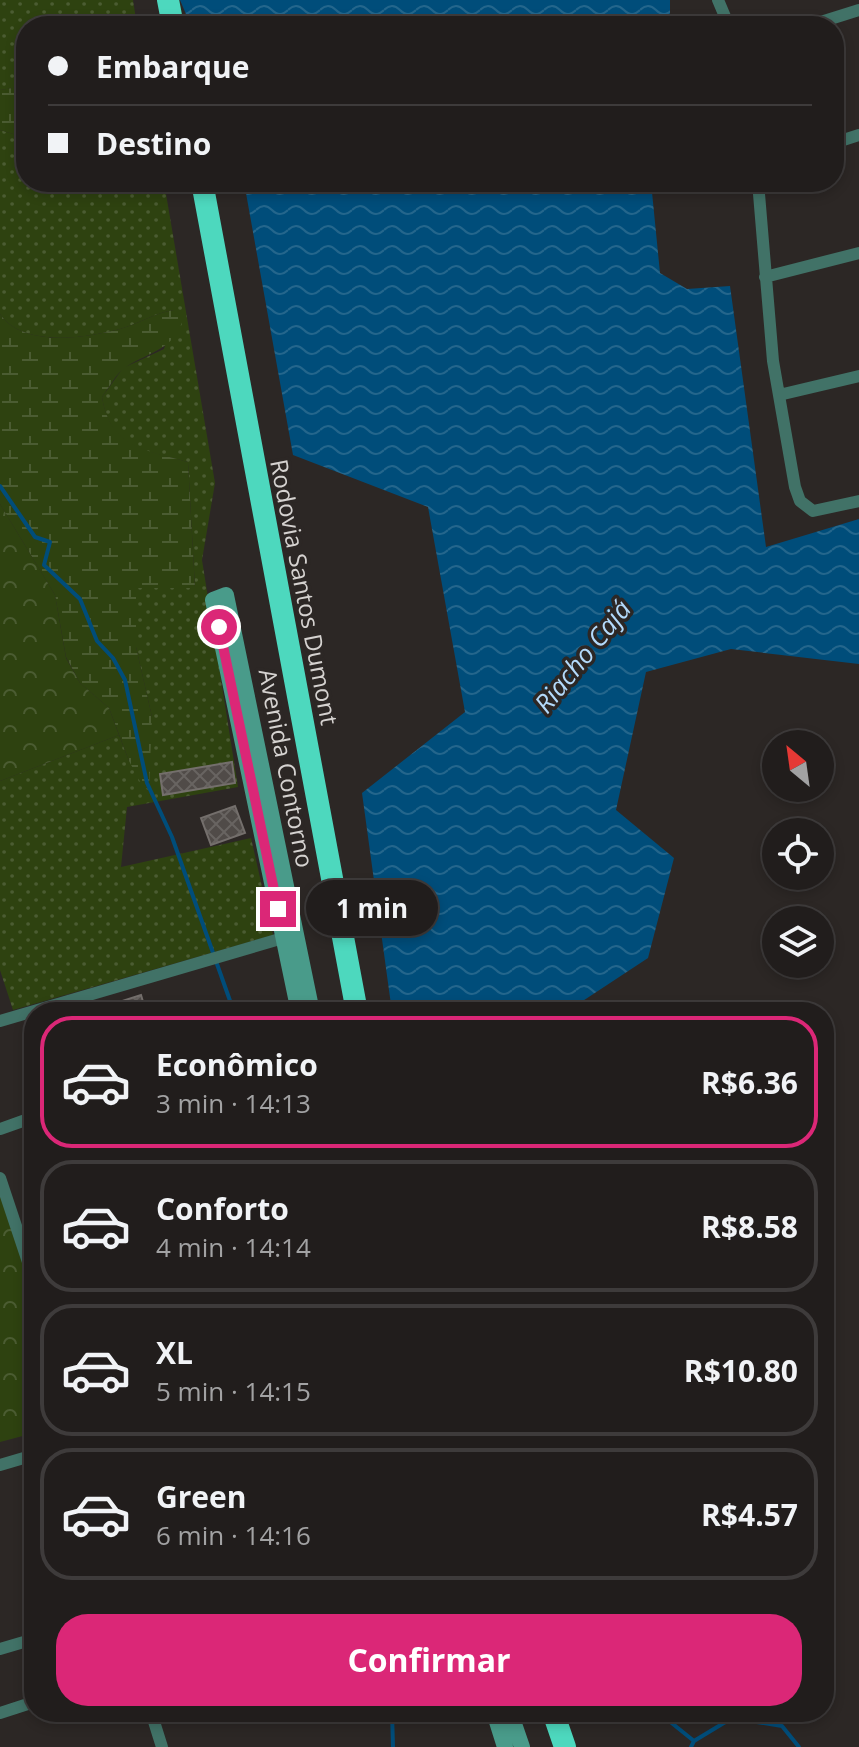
<!DOCTYPE html>
<html lang="pt">
<meta charset="utf-8">
<style>
:root{--surface:#211d1c;--page:#2d2a29;--text:#f1f3f6;--muted:#a2a2a3;--line:#3e3b3b;--accent:#db2777}
body{margin:0;font-family:"Open Sans",sans-serif;background:var(--page);color:var(--text);height:100vh;display:flex;flex-direction:column;font-size:30px;white-space:nowrap}
*{box-sizing:border-box;margin:0}
p{font-size:26px;color:var(--muted)}
.icon{flex:none;width:44px;height:44px;fill:none;stroke:currentColor;stroke-width:2;stroke-linecap:round;stroke-linejoin:round}
.map{position:relative;flex:1;overflow:hidden}
.drawer{position:absolute;left:24px;top:1002px;width:810px;height:720px;display:flex;flex-direction:column;background:var(--surface);border-radius:32px;box-shadow:0 4px 12px #0003,0 0 0 2px var(--line)}
.drawer>*{flex:none}
.banner{position:absolute;left:16px;top:16px;width:828px;height:176px;border-radius:32px;box-shadow:0 4px 12px #0003,0 0 0 2px var(--line);display:grid;align-content:center;height:176px;padding:0 32px;background:var(--surface)}
.needle{width:52px;rotate:331deg}
.fabs{position:absolute;left:762px;top:730px;display:grid;gap:16px}
.fabs a{display:grid;place-items:center;width:72px;height:72px;border-radius:50%;background:var(--surface);box-shadow:0 4px 12px #0003,0 0 0 2px var(--line);font-size:40px}
.end{position:absolute;width:36px;height:36px;margin:-18px;border:10px solid #db2777;background:#fff;box-shadow:0 0 0 4px #fff}
.from{border-radius:50%}
.bubble{position:absolute;height:56px;border-radius:28px;background:var(--surface);box-shadow:0 4px 12px #0003,0 0 0 2px var(--line);font-size:26px;font-weight:700;line-height:56px;text-align:center}
.banner b{display:flex;align-items:center;gap:28px;height:76px;font-size:30px}
.banner b+b{border-top:2px solid var(--line)}
.banner i{width:20px;height:20px;background:var(--text)}
ul{padding:14px 0 0;list-style:none}
li{display:flex;align-items:center;gap:24px;height:132px;margin:0 16px 12px;padding:0 16px;border:4px solid var(--line);border-radius:32px}
li div{flex:1}
li b{display:block;font-size:30px}
li em{font-style:normal;font-weight:700}
li.on{border-color:var(--accent)}
li>.icon{width:72px;height:72px;stroke-width:1.5}
.cta{display:flex;gap:16px;margin-top:auto;padding:16px 32px}
.cta a{flex:1;height:92px;border-radius:32px;background:var(--accent);color:#fff;font-size:32px;font-weight:700;line-height:92px;text-align:center}
.map>svg:first-child{display:block}
.grass{fill:url(#grass-dots)}
.wetland{fill:url(#wetland-marsh)}
.park{fill:url(#park-crowns)}
.water{fill:url(#water-waves)}
.lines{fill:none;stroke-linecap:round;stroke-linejoin:round}
.stream{stroke:#004d7a;stroke-width:4}
.building{fill:url(#building-cross-hatch);stroke:#746f6c;stroke-width:2}
.street{stroke:#417267;stroke-width:12}
.secondary{stroke:#499b8a;stroke-width:16}
.highway{stroke:#4dd8be;stroke-width:22}
.route{stroke:#db2777;stroke-width:10}
.labels{text-anchor:middle;dominant-baseline:central;stroke-width:7;stroke-linejoin:round;paint-order:stroke}
.street-label{font-size:24px;fill:#d5d2d0;stroke:#2c2725}
.water-label{font-size:26px;font-style:italic;fill:#b3dafb;stroke:#2c2725}
</style>
<div class="map">
<svg width="859" height="1747" viewBox="0 0 859 1747">
<defs>
<pattern id="grass-dots" width="8" height="8" patternUnits="userSpaceOnUse" patternTransform="scale(2)"><rect width="8" height="8" fill="#2e4210"/><path d="M2 2h.1M6 6h.1" fill="none" stroke="#4b5c32" stroke-width="1.8" stroke-linecap="round"/></pattern>
<pattern id="wetland-marsh" width="20" height="14" patternUnits="userSpaceOnUse" patternTransform="scale(2)"><rect width="20" height="14" fill="#2e4210"/><path d="M1 5h8M5 5V1M11 12h8M15 12V8" fill="none" stroke="#4b5c32"/></pattern>
<pattern id="park-crowns" width="20" height="18" patternUnits="userSpaceOnUse" patternTransform="scale(2)"><rect width="20" height="18" fill="#2e4210"/><path d="M2 6a3 3 0 1 1 6 0M12 15a3 3 0 1 1 6 0" fill="none" stroke="#4b5c32"/></pattern>
<pattern id="water-waves" width="16" height="10" patternUnits="userSpaceOnUse" patternTransform="scale(2)"><rect width="16" height="10" fill="#004d7a"/><path d="M0 5q4-4 8 0t8 0" fill="none" stroke="#24668c"/></pattern>
<pattern id="building-cross-hatch" width="8" height="8" patternUnits="userSpaceOnUse" patternTransform="scale(2)"><rect width="8" height="8" fill="#504b48"/><path d="M0 0l8 8M0 8l8-8" fill="none" stroke="#686461"/></pattern>
</defs>
<rect width="100%" height="100%" fill="#2c2725"/>
<!-- grass -->
<path class="grass" d="M 0,0 L 133,0 L 137,26 L 26,26 L 26,86 L 0,90 Z
M 0,130 L 26,138 L 26,182 L 93,182 L 105,186 L 113,182 L 164,182 L 215,483 L 202,560 L 238,787 L 127,807 L 121,867 L 251,838 L 273,935 L 13,1010 L 0,970 L 0,781 L 119,735 L 129,761 L 152,717 L 136,647 L 136,588 L 195,587 L 188,462 C 144,450 110,448 102,397 L 123,368 L 164,349 L 174,310 C 154,313 139,324 120,329 C 86,338 23,348 0,314 Z"/>
<!-- wetland -->
<path class="wetland" d="M 26,86 L 26,138 L 0,130 L 0,90 Z
M 174,310 L 183,319 C 175,349 149,352 126,367 C 116,373 109,388 102,397 C 110,447 145,450 188,462 L 195,588 L 136,588 L 136,647 L 152,717 L 149,789 L 143,787 L 129,761 L 109,708 L 80,683 L 66,657 L 55,595 L 0,504 L 0,314 C 23,348 86,338 120,329 C 139,324 154,313 174,310 Z"/>
<!-- park -->
<path class="park" d="M 0,504 L 55,595 L 66,658 L 80,683 L 109,708 L 119,735 L 0,781 Z
M 0,1195 L 34,1294 L 34,1433 L 0,1442 Z"/>
<!-- water -->
<path class="water" d="M 180,0 L 670,0 L 670,26 L 191,26 Z
M 244,182 L 651,182 L 660,273 L 687,289 L 730,286 L 766,547 L 859,519 L 859,664 L 731,649 L 646,672 L 616,810 L 674,858 L 648,958 L 566,1012 L 392,1012 L 362,793 L 465,712 L 428,507 L 293,455 Z"/>
<g class="lines">
<!-- stream -->
<path class="stream" d="M 0,486 L 35,537 L 50,542 L 44,565 L 80,599 L 97,641 L 113,658 L 125,680 L 147,783 L 172,837 L 234,1012
M 392,1712 L 393,1747
M 658,1712 L 694,1741
M 691,1747 L 694,1741 L 732,1718 L 782,1726 L 799,1747"/>
</g>
<!-- building -->
<path class="building" d="M 232,762 L 235,783 L 163,795 L 160,774 Z
M 235,806 L 245,833 L 211,845 L 201,818 Z
M 141,995 L 146,1012 L 94,1012 L 94,1010 Z"/>
<g class="lines">
<!-- street -->
<path class="street" d="M 718,0 L 729,26
M 808,26 L 859,10
M 834,143 L 859,135
M 758,182 L 773,361 L 795,487 L 800,501 L 813,511 L 859,501
M 765,277 L 859,253
M 779,395 L 859,376
M 0,1021 L 290,936
M 0,1129 L 34,1117
M 0,1178 L 34,1280
M 0,1465 L 34,1455
M 0,1649 L 34,1639
M 151,1712 L 162,1747
M 0,1713 L 34,1702"/>
<!-- secondary -->
<path class="secondary" d="M 299,1012 L 213,600 L 226,595 L 312,1012
M 494,1712 L 505,1747
M 510,1712 L 522,1747"/>
<!-- highway -->
<path class="highway" d="M 168,0 L 173,26
M 202,182 L 357,1012
M 553,1712 L 565,1747"/>
</g>
<g class="lines">
<!-- route -->
<path class="route" d="M 219,627 L 278,909"/>
</g>
<g class="labels">
<!-- street labels -->
<g class="street-label">
<text transform="translate(305 592) rotate(79)">Rodovia Santos Dumont</text>
<text transform="translate(287 768) rotate(79)">Avenida Contorno</text>
</g>
<!-- water labels -->
<g class="water-label">
<text transform="translate(582 656) rotate(-51)">Riacho Cajá</text>
</g>
</g>
</svg>
<div class="fabs">
<a><svg class="needle" viewBox="-14 -14 28 28"><path d="M0-13l5 13h-10z" fill="#e53935"/><path d="M0 13l5-13h-10z" fill="#a2a2a3"/></svg></a>
<a><svg class="icon" aria-label="locate" viewBox="0 0 24 24"><circle cx="12" cy="12" r="6"/><path d="M12 2v4M12 18v4M2 12h4M18 12h4"/></svg></a>
<a><svg class="icon" aria-label="layers" viewBox="0 0 24 24"><path d="M12 4l9 5-9 5-9-5zM3 14l9 5 9-5"/></svg></a>
</div>
<i class="end from" style="left:219px;top:627px"></i>
<i class="end" style="left:278px;top:909px"></i>
<div class="bubble" style="left:306px;top:880px;width:132px">1 min</div>
<div class="banner">
<b><i class="from"></i>Embarque</b>
<b><i></i>Destino</b>
</div>
<section class="drawer">
<ul>
<li class="on"><svg class="icon" aria-label="car" viewBox="0 0 24 24"><path d="M5 17H2v-5l4-1 3-4h7l3 4 3 1v5h-3M9 17h6M6 11h13"/><circle cx="7" cy="17" r="2"/><circle cx="17" cy="17" r="2"/></svg><div><b>Econômico</b><p>3 min · 14:13</p></div><em>R$6.36</em></li>
<li><svg class="icon" aria-label="car" viewBox="0 0 24 24"><path d="M5 17H2v-5l4-1 3-4h7l3 4 3 1v5h-3M9 17h6M6 11h13"/><circle cx="7" cy="17" r="2"/><circle cx="17" cy="17" r="2"/></svg><div><b>Conforto</b><p>4 min · 14:14</p></div><em>R$8.58</em></li>
<li><svg class="icon" aria-label="car" viewBox="0 0 24 24"><path d="M5 17H2v-5l4-1 3-4h7l3 4 3 1v5h-3M9 17h6M6 11h13"/><circle cx="7" cy="17" r="2"/><circle cx="17" cy="17" r="2"/></svg><div><b>XL</b><p>5 min · 14:15</p></div><em>R$10.80</em></li>
<li><svg class="icon" aria-label="car" viewBox="0 0 24 24"><path d="M5 17H2v-5l4-1 3-4h7l3 4 3 1v5h-3M9 17h6M6 11h13"/><circle cx="7" cy="17" r="2"/><circle cx="17" cy="17" r="2"/></svg><div><b>Green</b><p>6 min · 14:16</p></div><em>R$4.57</em></li>
</ul>
<div class="cta"><a>Confirmar</a></div>
</section>
</div>
